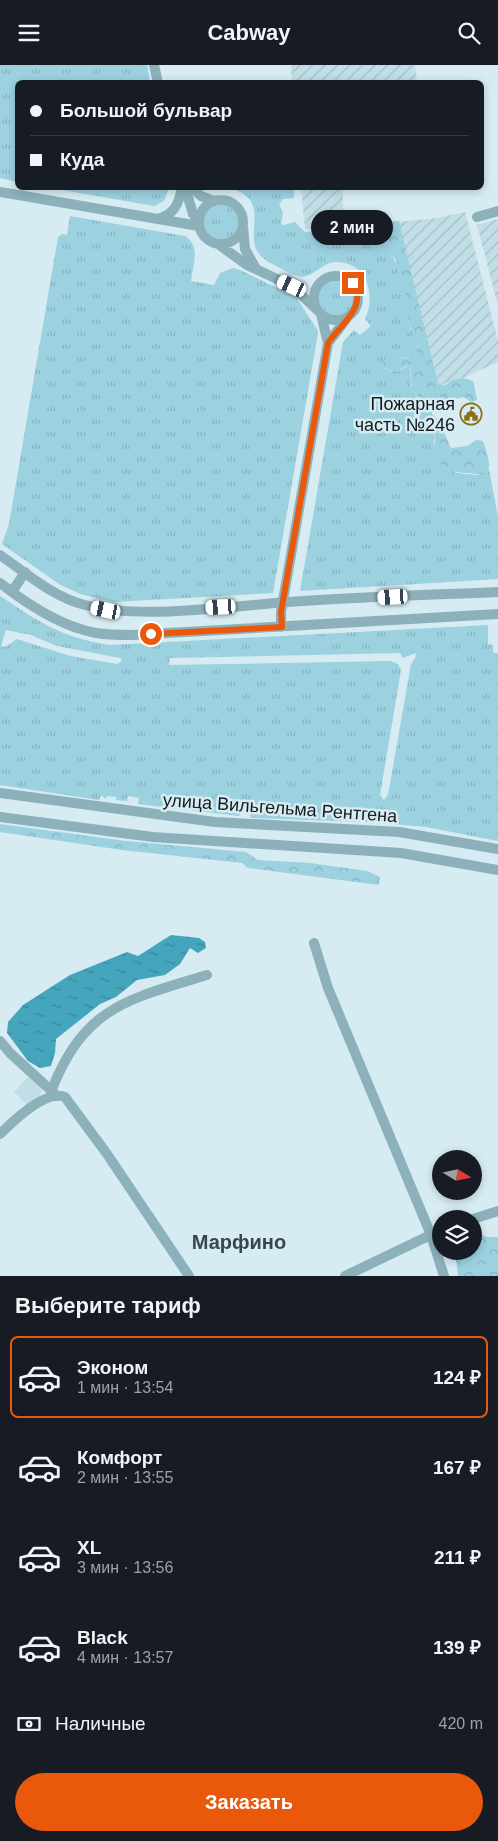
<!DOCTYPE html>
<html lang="ru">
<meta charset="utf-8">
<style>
:root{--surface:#171b24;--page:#242831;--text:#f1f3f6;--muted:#9ea1a6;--line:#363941;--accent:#ea580c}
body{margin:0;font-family:Helvetica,sans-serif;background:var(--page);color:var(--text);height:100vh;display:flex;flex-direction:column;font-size:19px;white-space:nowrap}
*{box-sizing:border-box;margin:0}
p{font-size:16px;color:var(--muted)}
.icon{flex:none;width:28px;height:28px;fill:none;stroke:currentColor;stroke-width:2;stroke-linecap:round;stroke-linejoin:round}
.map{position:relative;height:1211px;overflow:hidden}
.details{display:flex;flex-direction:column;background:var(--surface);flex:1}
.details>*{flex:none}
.hud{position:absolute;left:15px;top:15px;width:469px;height:110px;border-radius:8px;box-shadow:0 2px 8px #0003;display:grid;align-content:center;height:110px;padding:0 15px;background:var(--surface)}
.needle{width:32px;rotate:100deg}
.fabs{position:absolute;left:432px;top:1085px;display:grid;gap:10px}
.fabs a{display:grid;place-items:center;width:50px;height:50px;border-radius:50%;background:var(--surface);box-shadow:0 2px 8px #0003;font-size:25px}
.end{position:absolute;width:22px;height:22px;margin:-11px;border:6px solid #ea580c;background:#fff;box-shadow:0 0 0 2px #fff}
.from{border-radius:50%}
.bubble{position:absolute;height:35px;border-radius:18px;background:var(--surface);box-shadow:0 2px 8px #0003;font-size:16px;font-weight:600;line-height:35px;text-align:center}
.car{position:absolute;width:15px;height:30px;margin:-15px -8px;border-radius:6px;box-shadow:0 0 4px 1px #0007;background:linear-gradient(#fff 24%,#345 0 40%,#fff 0 76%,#345 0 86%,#fff 0)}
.hud b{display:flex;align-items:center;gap:18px;height:48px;font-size:19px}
.hud b+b{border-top:1px solid var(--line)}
.hud i{width:12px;height:12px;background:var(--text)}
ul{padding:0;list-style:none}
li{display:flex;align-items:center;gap:15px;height:82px;margin:0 10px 8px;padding:0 5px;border:2px solid transparent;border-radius:8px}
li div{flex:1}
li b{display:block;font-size:19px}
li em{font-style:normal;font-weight:600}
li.selected{border-color:var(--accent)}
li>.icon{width:45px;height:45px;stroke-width:1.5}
h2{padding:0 15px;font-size:22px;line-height:60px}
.pay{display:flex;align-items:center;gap:12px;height:55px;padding:0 15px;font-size:19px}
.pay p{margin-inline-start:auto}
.button{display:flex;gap:10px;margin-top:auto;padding:10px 15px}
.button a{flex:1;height:58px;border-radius:30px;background:var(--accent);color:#fff;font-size:20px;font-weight:600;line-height:58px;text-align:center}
header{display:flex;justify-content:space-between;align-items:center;height:65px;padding:0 15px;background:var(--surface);font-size:22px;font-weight:600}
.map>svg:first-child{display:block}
.built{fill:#c1dee7}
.industrial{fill:url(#industrial-furrows)}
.grass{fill:url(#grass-tufts);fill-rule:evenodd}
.forest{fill:url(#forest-crowns)}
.water{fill:url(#water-ripples)}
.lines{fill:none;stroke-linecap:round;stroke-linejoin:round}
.minor{stroke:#8cb1bb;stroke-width:10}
.route{stroke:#ea580c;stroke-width:6}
.labels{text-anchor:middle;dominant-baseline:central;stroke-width:5;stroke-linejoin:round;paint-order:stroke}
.poi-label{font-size:18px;fill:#141b1e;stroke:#d6ebf2;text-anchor:end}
.street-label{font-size:18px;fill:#141b1e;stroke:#d6ebf2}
.quarter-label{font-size:20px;font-weight:bold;fill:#36484d;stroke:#d6ebf2}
</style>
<header><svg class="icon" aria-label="menu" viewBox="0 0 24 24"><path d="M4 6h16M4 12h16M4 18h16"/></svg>Cabway<svg class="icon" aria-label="search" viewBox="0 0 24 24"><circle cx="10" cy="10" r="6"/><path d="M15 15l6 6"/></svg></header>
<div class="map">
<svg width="498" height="1211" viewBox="0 0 498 1211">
<defs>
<pattern id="industrial-furrows" width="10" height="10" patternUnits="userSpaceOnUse" patternTransform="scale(1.25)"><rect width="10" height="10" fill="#c1dee7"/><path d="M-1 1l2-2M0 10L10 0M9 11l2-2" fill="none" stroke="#a5bec6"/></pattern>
<pattern id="grass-tufts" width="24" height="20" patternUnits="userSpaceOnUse" patternTransform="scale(1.25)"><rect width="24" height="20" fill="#9cd1e0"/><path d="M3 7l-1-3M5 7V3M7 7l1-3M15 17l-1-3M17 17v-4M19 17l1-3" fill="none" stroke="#86b3c0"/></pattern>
<pattern id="forest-crowns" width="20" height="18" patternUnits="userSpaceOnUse" patternTransform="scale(1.25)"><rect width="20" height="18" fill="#9cd1e0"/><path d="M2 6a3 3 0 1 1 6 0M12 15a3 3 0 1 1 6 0" fill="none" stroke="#86b3c0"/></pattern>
<pattern id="water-ripples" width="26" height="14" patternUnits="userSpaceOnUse" patternTransform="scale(1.25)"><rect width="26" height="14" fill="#45a5bd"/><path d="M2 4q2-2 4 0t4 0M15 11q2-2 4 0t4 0" fill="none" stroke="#388699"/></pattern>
</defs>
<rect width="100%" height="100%" fill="#d6ebf2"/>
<!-- built -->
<path class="built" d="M 29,1011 L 40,1021 L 42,1026 L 40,1030 L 27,1040 L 14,1027 Z"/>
<!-- industrial -->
<path class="industrial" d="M 291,0 L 415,0 L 417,17 L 292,17 Z
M 301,123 L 343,123 L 342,163 L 305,164 Z
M 465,147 L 498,276 L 498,297 L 457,316 L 435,321 L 397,157 L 437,153 Z
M 498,154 L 498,241 L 477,160 Z"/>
<!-- grass -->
<path class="grass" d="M 0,0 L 147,0 L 150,17 L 18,18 L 17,117 L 0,113 Z
M 51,123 L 169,122 L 169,123 L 164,136 L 154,141 Z
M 228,123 L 294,123 L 294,133 L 283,134 L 279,140 L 283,147 L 281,159 L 284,160 L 295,157 L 305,167 L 317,166 L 322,171 C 330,171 335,173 342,174 C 358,176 372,168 387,174 C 391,191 400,205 405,221 C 409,233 406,245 409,257 C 411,268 424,282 414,293 L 403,292 L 385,303 L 391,307 L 401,305 L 410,299 L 411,321 L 434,362 L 434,378 L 439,396 L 456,408 L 478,410 L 488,407 L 489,404 L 498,452 L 498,514 L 300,526 L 343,277 L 354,265 L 360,270 L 371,261 L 365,254 C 377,230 366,196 335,197 C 322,198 315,210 303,212 C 294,211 286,206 278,202 C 270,198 262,194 257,186 C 246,166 271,132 228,123 Z
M204 157a17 17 0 1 1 34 0a17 17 0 1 1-34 0Z
M 70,151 L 185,171 C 201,181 193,200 191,216 L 214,220 L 220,208 L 233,203 L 240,205 L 296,232 L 318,266 L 317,274 L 273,528 L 114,537 L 80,529 L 59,519 L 2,479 L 9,459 L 58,172 L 62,169 L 67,170 Z
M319 233a17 17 0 1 1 34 0a17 17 0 1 1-34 0Z
M 0,531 C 39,557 62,573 110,580 L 488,560 L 488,579 L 493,580 L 493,588 L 498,588 L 498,776 L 426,762 L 393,759 L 392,753 L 386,752 L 366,757 L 251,753 L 249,745 L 243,745 L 239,751 L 138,739 L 139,733 L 128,731 L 127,736 L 116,735 L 116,732 L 107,731 L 106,734 L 101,730 L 99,735 L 0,720 ZM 6,565 L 31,570 L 57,581 L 120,593 L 122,595 L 118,599 L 70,591 L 17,574 L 5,582 L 1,581 ZM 400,588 L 403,593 L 416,588 L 415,594 L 411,599 L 388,730 L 384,735 L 380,730 L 401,605 L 398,599 L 391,596 L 169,600 L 170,593 Z"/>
<!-- forest -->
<path class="forest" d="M 399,156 L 438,319 L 446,320 C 453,313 464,311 473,316 L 477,334 L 472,338 L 464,332 L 449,335 L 441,333 L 431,342 L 432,349 L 439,356 L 451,383 L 468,381 L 476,375 L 483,376 C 486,385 493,402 486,409 C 479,410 473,408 466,408 C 432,406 436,390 434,362 L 425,350 L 417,330 L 412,325 L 410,299 L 394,308 L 382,301 L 382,297 L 388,292 L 414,293 L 418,282 L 407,251 L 406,224 L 398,210 L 396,195 L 389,186 L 387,174 C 375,169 367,175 356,174 C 347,174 341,173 332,171 C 326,170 323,172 317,168 L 318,165 L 342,163 L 349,159 Z
M 0,759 L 126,776 L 246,787 L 258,795 L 310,798 L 367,806 L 380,812 L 379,820 L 248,803 L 242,798 L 122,785 L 0,767 Z
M 474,1167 L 487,1172 L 498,1172 L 498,1211 L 458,1211 L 455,1186 L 474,1186 Z"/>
<!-- water -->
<path class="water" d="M 171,870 L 199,873 L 205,877 L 206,883 L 198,888 L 190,883 L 180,899 L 165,910 L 137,915 L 116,932 L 100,939 L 56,974 L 55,988 L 51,1001 L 40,1003 L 28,996 L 7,968 L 8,957 L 23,940 L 70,910 L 127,887 L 138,891 Z"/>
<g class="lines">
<!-- minor -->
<path class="minor" d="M 154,0 L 158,18
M 185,122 L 193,149 L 199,157
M 191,122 L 201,131 L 214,136
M 0,127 L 199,161
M199 157a22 22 0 1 1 44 0a22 22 0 1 1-44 0Z
M 477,152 L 498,146
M 157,154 C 174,150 179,139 182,122
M 243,162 L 245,184 L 256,204
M 218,179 L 247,200 L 292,221 L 316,244
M314 233a22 22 0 1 1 44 0a22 22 0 1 1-44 0Z
M 328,278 L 347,253
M 0,490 C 26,508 53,532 85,540 C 141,555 229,541 289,537 C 359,532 428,530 498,527
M 0,518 C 28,540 62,562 96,568 C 108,570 120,570 132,570 L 498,549
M 12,527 L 25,507
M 281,562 L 281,547 L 328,278 L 321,249
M 0,728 L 215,757 L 399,767 L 498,784
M 0,752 L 153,772 L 401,788 L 498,805
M 314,878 L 328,923 L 431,1170 L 444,1211
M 0,976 L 10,988 L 55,1029
M 52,1024 C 85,941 129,934 207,910
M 0,1069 C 13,1056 46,1024 65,1032 L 107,1089 L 189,1211
M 473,1154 L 498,1146
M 345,1211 L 441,1165"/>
</g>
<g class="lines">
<!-- route -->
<path class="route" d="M 151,569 L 282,562 L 281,547 L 328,278 C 340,260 368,242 353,218"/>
</g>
<!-- icons -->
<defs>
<g id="civic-ring" transform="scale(1.125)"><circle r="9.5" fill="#d6ebf2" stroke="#897113" stroke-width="1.5"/><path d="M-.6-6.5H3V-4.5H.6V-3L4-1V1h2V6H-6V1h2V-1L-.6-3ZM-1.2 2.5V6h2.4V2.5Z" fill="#897113"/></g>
</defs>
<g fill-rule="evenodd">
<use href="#civic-ring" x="471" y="349"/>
</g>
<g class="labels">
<!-- poi labels -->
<g class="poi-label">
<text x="455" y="339">Пожарная<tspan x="455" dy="21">часть №246</tspan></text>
</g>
<!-- street labels -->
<g class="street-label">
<text transform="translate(280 743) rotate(4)">улица Вильгельма Рентгена</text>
</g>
<!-- quarter labels -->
<g class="quarter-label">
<text x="239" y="1177">Марфино</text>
</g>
</g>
</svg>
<div class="fabs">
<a><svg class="needle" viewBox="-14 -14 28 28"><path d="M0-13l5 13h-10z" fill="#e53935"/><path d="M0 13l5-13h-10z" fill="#9ea1a6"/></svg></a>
<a><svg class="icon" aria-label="layers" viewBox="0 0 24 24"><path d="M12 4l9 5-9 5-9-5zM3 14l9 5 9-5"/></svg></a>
</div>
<i class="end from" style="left:151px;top:569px"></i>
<i class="end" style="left:353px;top:218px"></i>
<div class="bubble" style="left:311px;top:145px;width:82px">2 мин</div>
<i class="car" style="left:292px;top:221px;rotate:295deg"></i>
<i class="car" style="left:393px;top:532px;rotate:267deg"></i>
<i class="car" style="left:221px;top:542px;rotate:267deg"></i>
<i class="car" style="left:106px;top:545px;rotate:282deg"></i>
<div class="hud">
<b><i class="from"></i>Большой бульвар</b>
<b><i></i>Куда</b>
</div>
</div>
<section class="details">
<h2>Выберите тариф</h2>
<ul>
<li class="selected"><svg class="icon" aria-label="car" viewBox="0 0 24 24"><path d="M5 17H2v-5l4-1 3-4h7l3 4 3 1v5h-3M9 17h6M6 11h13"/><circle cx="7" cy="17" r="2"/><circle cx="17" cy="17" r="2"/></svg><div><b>Эконом</b><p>1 мин · 13:54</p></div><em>124 ₽</em></li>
<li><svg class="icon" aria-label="car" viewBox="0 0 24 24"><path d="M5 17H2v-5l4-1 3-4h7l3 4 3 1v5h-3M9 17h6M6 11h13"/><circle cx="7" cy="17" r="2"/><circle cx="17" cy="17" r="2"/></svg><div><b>Комфорт</b><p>2 мин · 13:55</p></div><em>167 ₽</em></li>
<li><svg class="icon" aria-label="car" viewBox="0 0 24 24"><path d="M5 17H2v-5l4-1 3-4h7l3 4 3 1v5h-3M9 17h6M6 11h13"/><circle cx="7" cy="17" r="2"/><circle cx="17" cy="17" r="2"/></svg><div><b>XL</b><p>3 мин · 13:56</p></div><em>211 ₽</em></li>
<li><svg class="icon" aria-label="car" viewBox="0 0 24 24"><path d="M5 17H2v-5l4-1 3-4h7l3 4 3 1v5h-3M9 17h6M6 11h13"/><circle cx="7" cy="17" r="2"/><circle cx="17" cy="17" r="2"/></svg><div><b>Black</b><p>4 мин · 13:57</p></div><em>139 ₽</em></li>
</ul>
<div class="pay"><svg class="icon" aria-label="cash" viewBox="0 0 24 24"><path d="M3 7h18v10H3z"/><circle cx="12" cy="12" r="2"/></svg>Наличные<p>420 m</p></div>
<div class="button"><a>Заказать</a></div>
</section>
